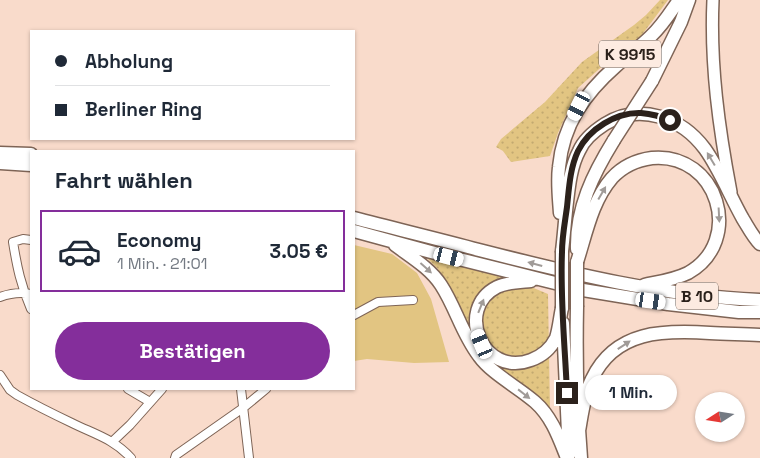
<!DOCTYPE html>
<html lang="de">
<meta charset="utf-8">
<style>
:root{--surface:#fff;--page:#f2f2f3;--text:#1f2937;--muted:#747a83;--line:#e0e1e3;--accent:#842e9b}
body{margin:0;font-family:"Space Grotesk",sans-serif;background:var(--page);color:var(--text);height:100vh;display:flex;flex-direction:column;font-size:19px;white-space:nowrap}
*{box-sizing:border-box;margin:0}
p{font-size:16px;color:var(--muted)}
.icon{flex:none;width:28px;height:28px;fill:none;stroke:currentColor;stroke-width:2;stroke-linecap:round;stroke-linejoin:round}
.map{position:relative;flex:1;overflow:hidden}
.sheet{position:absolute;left:30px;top:150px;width:325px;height:240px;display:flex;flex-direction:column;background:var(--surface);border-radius:0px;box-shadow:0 1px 4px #0004}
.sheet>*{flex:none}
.top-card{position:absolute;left:30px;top:30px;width:325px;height:110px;border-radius:0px;box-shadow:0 1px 4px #0004;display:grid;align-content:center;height:110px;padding:0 25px;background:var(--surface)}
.needle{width:32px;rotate:258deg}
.buttons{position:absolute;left:695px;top:392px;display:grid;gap:10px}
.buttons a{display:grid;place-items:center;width:50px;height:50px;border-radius:50%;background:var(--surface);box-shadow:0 1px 4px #0004;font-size:25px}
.end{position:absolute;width:22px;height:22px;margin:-11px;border:6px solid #2b211b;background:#fff;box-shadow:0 0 0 2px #fff}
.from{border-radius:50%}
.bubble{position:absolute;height:35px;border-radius:18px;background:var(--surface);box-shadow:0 1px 4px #0004;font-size:16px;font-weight:700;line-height:35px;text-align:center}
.car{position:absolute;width:15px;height:30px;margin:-15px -8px;border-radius:6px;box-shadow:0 0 4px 1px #0007;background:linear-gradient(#fff 24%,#345 0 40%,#fff 0 76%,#345 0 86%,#fff 0)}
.top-card b{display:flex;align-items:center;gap:18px;height:48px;font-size:19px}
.top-card b+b{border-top:1px solid var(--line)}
.top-card i{width:12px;height:12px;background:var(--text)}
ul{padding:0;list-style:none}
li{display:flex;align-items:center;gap:15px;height:82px;margin:0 10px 8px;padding:0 15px;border:2px solid transparent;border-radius:0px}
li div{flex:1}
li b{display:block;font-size:19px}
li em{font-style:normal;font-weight:700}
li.current{border-color:var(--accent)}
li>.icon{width:45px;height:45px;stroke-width:1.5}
h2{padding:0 25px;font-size:22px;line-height:60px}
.primary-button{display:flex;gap:10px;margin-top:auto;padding:10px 25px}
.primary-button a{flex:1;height:58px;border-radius:30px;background:var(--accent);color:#fff;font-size:20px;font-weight:700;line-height:58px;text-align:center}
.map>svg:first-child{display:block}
.grass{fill:url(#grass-dots)}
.garden{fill:#e2c582}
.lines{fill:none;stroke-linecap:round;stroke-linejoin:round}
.minor-casing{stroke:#7e6456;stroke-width:10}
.primary-casing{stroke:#7e6456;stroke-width:14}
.trunk-casing{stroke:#7e6456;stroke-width:15}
.minor{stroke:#fff;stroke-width:8}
.primary{stroke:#fff;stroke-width:11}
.trunk{stroke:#fff;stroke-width:12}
.trunk-bridge-casing{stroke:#7e6456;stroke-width:15;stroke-linecap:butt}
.trunk-bridge{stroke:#fff;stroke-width:12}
.oneway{fill:#a09b98}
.route{stroke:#2b211b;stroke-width:6}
.labels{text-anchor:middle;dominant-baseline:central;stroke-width:5;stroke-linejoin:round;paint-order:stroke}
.shield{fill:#fdebe1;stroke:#6a5e56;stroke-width:1}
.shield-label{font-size:16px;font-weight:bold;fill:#2b211b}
</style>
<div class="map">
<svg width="760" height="458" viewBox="0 0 760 458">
<defs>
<pattern id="grass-dots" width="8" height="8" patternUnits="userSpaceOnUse" patternTransform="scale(1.25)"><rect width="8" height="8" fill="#e2c582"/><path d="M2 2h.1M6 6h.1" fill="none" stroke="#c2a970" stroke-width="1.8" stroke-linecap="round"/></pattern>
</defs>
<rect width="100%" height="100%" fill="#f9dbcb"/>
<!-- grass -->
<path class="grass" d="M 660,0 L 668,0 L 641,36 L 607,62 L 578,88 L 558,133 L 550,156 L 511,162 L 503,151 L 496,147 L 501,139 L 545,102 L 582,62 L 634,25 L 646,15 Z
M 426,257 L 505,276 L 548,294 L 550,409 L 539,398 L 488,361 L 468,330 L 451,294 L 438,269 Z"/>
<!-- garden -->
<path class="garden" d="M 354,245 L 392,254 L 417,273 L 431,299 L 449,362 L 414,363 L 367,359 L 354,361 Z"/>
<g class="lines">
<!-- minor casing -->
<g class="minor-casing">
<path id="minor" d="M 31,240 L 23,239 L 13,242 C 17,267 21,286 31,309
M 0,297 C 11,293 20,292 31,294
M 354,315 L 378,302 L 413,300
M 0,375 L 10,390 L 17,395 C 35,405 53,414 72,423 C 94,434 114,439 131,458
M 128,389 L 150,402
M 241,389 L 249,458
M 112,442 L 130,425 L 162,389
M 175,458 L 176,455 L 243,408 L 266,389"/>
</g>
<!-- primary casing -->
<g class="primary-casing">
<path id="primary" d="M 713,0 C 710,65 719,129 731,192"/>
</g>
<!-- trunk casing -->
<g class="trunk-casing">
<path id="trunk" d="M 652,81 L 681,22 L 689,0
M 0,153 L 31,154
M 0,163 L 31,165
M 560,213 C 559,198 557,182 559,167 C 563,125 584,94 616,66 C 627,56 640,47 651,36 C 662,26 670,13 679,0
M 354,218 C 396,229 438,239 479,250 C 573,274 663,296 760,300
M 354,231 L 431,252 L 583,290 L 668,304 L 739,312 L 760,312
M 395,245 C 411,257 430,268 441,285 C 456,308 462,334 479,356 C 492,374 518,387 535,402 C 552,417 559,438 567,458
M 577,249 C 576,208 593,174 614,140
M 562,251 C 564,235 565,219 567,202 C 569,185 571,166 579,151 C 584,139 594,131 605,124 C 640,102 682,118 705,149 C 720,170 730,196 743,219 C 748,227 753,237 760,244
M 577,262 C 586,234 592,201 612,178 C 623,166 637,160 652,158 C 718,152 745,241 688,273 C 674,280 658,282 644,285
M 531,281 C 520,282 507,282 497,287 C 454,309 483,378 531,360 C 542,356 551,348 556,338 C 559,329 560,317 562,308
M 577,307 C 576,357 577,408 581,458
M 563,323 L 569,455
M 579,431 C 582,414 584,395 592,379 C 615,330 664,330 710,333 C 727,334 743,334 760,335"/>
</g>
<!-- minor -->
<use href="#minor" class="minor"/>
<!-- primary -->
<use href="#primary" class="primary"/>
<!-- trunk -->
<use href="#trunk" class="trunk"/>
<!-- trunk-bridge casing -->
<g class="trunk-bridge-casing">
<path id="trunk-bridge" d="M 614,140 L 652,81
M 562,251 L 562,308
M 577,307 L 577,262"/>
</g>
<!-- trunk-bridge -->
<use href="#trunk-bridge" class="trunk-bridge"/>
</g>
<!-- one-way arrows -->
<defs><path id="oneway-solid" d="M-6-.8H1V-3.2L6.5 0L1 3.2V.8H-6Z" transform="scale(1.25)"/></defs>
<g class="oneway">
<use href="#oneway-solid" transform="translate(711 159) rotate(-121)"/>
<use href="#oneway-solid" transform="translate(602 193) rotate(-60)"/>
<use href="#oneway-solid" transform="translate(719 215) rotate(87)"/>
<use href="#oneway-solid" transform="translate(535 264) rotate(-165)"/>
<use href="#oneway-solid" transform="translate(426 268) rotate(42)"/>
<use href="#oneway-solid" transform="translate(481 306) rotate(-68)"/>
<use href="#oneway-solid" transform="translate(624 345) rotate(-33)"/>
<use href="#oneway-solid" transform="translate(524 394) rotate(38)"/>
</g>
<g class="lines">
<!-- route -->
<path class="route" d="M 567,393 C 565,346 560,299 562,252 C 562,237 565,222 567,207 C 569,188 570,168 578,151 C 589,129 616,112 641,113 C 651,114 660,116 670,120"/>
</g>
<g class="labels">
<!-- shield labels -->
<g class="shield">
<rect x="599" y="40.5" width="62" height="27" rx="4"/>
<rect x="676" y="282.5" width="42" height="27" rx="4"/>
</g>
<g class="shield-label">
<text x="630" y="54">K 9915</text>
<text x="697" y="296">B 10</text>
</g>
</g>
</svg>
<div class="buttons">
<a><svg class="needle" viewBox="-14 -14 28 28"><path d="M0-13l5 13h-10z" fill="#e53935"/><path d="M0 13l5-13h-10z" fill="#747a83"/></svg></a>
</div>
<i class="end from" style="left:670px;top:120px"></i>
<i class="end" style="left:567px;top:393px"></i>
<div class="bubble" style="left:585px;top:375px;width:92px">1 Min.</div>
<i class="car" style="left:579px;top:106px;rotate:207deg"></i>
<i class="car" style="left:449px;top:257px;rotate:104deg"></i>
<i class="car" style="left:651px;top:301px;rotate:98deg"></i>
<i class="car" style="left:482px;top:344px;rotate:337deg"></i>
<div class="top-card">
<b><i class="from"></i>Abholung</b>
<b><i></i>Berliner Ring</b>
</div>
<section class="sheet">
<h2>Fahrt wählen</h2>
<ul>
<li class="current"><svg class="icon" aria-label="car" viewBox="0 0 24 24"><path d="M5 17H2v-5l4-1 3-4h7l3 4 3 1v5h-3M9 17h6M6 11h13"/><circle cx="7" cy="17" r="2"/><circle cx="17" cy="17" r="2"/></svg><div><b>Economy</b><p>1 Min. · 21:01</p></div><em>3.05 €</em></li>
</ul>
<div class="primary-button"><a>Bestätigen</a></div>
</section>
</div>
